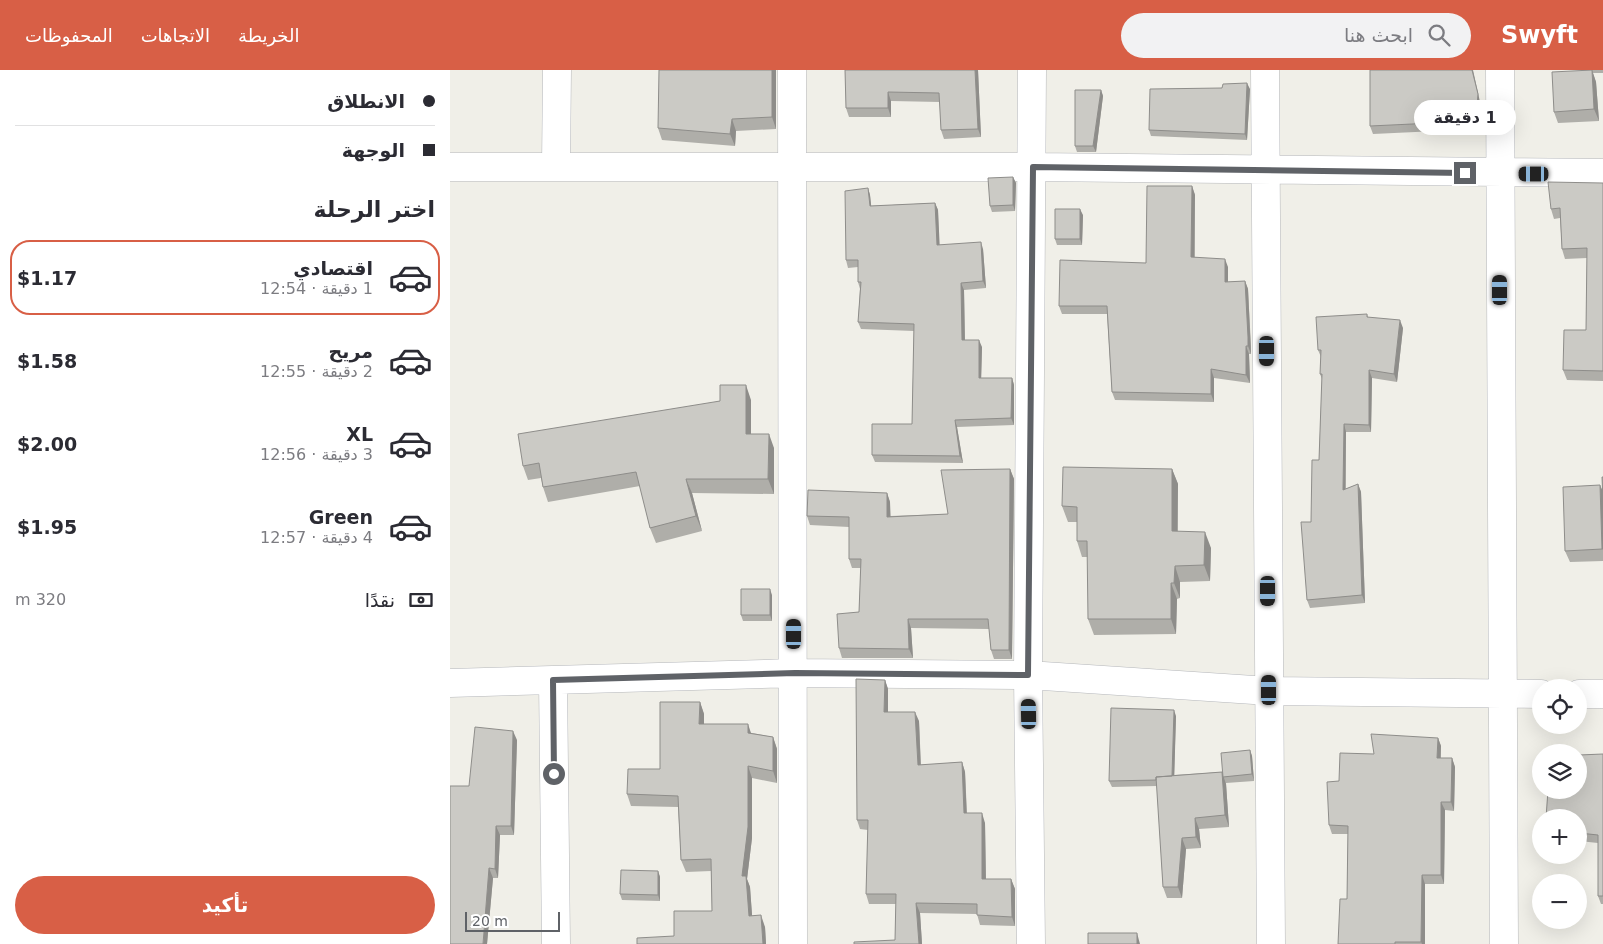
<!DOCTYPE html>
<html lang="ar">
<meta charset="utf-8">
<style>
:root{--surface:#fff;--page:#f2f2f3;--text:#2b2b33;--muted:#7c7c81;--line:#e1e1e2;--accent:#d85f46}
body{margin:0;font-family:"DejaVu Sans",Cairo,sans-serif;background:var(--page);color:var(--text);direction:rtl;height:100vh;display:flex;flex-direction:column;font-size:19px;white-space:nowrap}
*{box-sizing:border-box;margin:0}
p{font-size:16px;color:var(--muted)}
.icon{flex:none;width:28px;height:28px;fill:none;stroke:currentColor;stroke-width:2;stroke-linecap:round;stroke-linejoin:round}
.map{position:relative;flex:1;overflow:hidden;direction:ltr}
.drawer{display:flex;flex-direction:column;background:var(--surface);width:450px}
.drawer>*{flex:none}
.guide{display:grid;align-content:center;height:110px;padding:0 15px;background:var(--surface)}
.fabs{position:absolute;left:1082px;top:609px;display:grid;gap:10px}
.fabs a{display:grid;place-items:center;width:55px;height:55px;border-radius:50%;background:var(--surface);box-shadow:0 5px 20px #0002;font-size:25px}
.scale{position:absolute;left:15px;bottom:12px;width:95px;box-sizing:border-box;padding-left:5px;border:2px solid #5f6267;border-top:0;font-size:14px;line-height:18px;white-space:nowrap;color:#5f6267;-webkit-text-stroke:4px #fff;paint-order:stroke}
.end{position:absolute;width:22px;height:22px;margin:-11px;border:6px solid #5f6267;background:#fff;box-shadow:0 0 0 2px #fff}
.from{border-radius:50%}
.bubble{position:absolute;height:35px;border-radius:18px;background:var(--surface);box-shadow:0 5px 20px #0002;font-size:16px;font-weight:800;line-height:35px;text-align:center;direction:rtl}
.car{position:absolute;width:15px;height:30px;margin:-15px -8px;border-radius:6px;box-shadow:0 0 4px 1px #0007;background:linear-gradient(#222 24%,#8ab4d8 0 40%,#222 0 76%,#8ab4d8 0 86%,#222 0)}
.guide b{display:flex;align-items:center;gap:18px;height:48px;font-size:19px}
.guide b+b{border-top:1px solid var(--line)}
.guide i{width:12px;height:12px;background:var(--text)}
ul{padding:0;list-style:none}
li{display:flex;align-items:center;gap:15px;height:75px;margin:0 10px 8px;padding:0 5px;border:2px solid transparent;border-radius:20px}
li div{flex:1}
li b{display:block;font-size:19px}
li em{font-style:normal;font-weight:800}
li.on{border-color:var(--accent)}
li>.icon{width:45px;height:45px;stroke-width:1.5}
h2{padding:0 15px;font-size:22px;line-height:60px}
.pay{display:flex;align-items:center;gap:12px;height:55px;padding:0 15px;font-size:19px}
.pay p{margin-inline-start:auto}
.cta{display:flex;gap:10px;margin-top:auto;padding:10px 15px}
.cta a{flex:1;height:58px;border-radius:30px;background:var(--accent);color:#fff;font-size:20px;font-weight:800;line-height:58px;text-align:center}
header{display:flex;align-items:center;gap:30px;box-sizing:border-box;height:70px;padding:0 25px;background:var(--accent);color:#fff}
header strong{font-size:24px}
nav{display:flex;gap:28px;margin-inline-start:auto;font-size:18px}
.search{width:350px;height:45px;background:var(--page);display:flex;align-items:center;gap:12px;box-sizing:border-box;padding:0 18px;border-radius:28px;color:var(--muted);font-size:19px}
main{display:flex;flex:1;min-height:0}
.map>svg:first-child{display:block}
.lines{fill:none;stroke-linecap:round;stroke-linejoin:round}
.minor-casing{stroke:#b5b7bb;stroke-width:29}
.minor{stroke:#fff;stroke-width:28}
.wall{fill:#afaea9}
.shaded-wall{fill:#8e8d8a}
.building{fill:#cbcac5;stroke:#8e8d8a}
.route{stroke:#5f6267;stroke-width:6}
</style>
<header>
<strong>Swyft</strong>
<div class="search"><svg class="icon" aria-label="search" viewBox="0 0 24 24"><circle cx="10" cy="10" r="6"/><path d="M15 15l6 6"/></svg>ابحث هنا</div>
<nav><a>الخريطة</a><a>الاتجاهات</a><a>المحفوظات</a></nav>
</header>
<main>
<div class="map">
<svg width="1153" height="874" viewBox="0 0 1153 874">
<rect width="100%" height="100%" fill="#f0efe8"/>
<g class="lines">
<!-- minor casing -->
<g class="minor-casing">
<path id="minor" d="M 342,0 L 343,874
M 815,0 L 821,874
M 1050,0 L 1054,874
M 106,96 L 107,0
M 0,97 L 583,97 L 1153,103
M 103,610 L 106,874
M 0,613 L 345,603 L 578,605 L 819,621 L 1091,624
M 1129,624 L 1153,624
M 581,874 L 578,605 L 582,0"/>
</g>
<!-- minor -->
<use href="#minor" class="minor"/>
</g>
<!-- wall -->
<path class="wall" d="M 326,0 L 326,59 L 286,61 L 285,76 L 212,70 L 208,58 Z
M 395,0 L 528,0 L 531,67 L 494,69 L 491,60 L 490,32 L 441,31 L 441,47 L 399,47 L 396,38 Z
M 1132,0 L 1153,0 L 1153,3 L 1143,3 L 1146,12 L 1149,51 L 1108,53 L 1104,42 Z
M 800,19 L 797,70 L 701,66 L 699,60 Z
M 651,20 L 653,26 L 646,82 L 627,82 L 625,76 Z
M 1030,32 L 1029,59 L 923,64 L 920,56 Z
M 563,107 L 566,113 L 565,141 L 542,142 L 540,136 Z
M 1153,113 L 1153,311 L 1117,310 L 1113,300 L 1136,260 L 1137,188 L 1115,189 L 1112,179 L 1110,148 L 1104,149 L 1101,139 Z
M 742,116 L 745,125 L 745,187 L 778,197 L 778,212 L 795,211 L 798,219 L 801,276 L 801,284 L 799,284 L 800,313 L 764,308 L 764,332 L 665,330 L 662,322 L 657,244 L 612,244 L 609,236 L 696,193 Z
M 418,118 L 420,125 L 421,136 L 485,133 L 488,140 L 489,175 L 533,179 L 536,218 L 514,220 L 515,270 L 532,277 L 531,308 L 562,308 L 564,315 L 564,355 L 507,357 L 513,393 L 425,392 L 422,385 L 462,354 L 464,261 L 411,259 L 408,252 L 410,219 L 408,212 L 408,197 L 398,198 L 396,190 Z
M 633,145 L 632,175 L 607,175 L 605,169 Z
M 917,244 L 918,247 L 953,258 L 947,312 L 922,308 L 921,362 L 896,362 L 896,419 L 908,414 L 911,422 L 915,533 L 860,538 L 857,530 L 861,452 L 869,390 L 872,309 L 870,304 L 871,287 L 868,280 Z
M 301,330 L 301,364 L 324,378 L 324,424 L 242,423 L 252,461 L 206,473 L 200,458 L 190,416 L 98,432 L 93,417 L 91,408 L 78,410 L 73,396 L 270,331 Z
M 560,399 L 564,409 L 562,589 L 544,589 L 541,580 L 539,559 L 461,558 L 463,588 L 392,588 L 389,578 L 409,542 L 411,498 L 402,498 L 399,489 L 399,457 L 360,455 L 357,446 L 437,423 L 440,432 L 440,446 L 498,444 Z
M 722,399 L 728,414 L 728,462 L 761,478 L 760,511 L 730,512 L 730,528 L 727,529 L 726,564 L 644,565 L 638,549 L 638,487 L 632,487 L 627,471 L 627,452 L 618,452 L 612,436 Z
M 1153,407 L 1153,491 L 1120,492 L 1115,481 L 1150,415 L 1153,422 Z
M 322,525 L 322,551 L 293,551 L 291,545 Z
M 435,610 L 438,619 L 438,642 L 469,651 L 471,695 L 512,692 L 515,702 L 517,743 L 535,753 L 536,809 L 561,809 L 565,819 L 565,856 L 530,855 L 527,844 L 470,843 L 472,874 L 404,874 L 445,870 L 446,834 L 419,834 L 416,824 L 418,760 L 410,759 L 407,750 Z
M 250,632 L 254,644 L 254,654 L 323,667 L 327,679 L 327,713 L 302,708 L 302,768 L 297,809 L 300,817 L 302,846 L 315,857 L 316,874 L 187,874 L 224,866 L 262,841 L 261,801 L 236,802 L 231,790 L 228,737 L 181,736 L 177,724 L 210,699 Z
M 726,646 L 724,705 L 772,702 L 773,706 L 800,680 L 802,686 L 804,711 L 776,713 L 779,757 L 749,759 L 751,778 L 736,779 L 732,828 L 717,828 L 713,817 L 707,716 L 662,717 L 659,711 Z
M 988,668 L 991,676 L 991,688 L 1002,688 L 1005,697 L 1004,741 L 995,740 L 994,814 L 975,814 L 975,874 L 888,874 L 897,829 L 898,764 L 882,764 L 879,755 L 889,711 L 924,684 Z
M 67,670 L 64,765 L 50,765 L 48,808 L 43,808 L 37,874 L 19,716 Z
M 1153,684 L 1153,834 L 1151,834 L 1148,826 L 1148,773 L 1129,771 L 1129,720 Z
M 208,801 L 210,807 L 210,831 L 172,830 L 170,824 Z"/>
<!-- shaded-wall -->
<path class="shaded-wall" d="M 322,0 L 326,0 L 326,59 L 322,47 Z
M 525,0 L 528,0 L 531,67 L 528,59 Z
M 1022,0 L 1023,0 L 1030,32 L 1029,59 L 1026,51 Z
M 1142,0 L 1146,12 L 1149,51 L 1144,39 Z
M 797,13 L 800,19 L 797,70 L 795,64 Z
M 651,20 L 653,26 L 646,82 L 643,76 Z
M 438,22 L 441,31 L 441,47 L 438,38 Z
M 282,49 L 286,61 L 285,76 L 280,64 Z
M 563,107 L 566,113 L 565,141 L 563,135 Z
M 742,116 L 745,125 L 744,195 L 741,187 Z
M 418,118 L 420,125 L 422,143 L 420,136 Z
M 485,133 L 488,140 L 490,182 L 487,175 Z
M 630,139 L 633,145 L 632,175 L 630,169 Z
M 531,172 L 533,179 L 536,218 L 533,211 Z
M 775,189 L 778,197 L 778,220 L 775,212 Z
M 795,211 L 798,219 L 801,284 L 798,276 Z
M 511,213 L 514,220 L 515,277 L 512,270 Z
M 950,250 L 953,258 L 947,312 L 944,304 Z
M 529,270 L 532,277 L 531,315 L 529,308 Z
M 796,276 L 799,284 L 800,313 L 796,305 Z
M 761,299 L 764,308 L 764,332 L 761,324 Z
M 919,300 L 922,308 L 921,362 L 919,355 Z
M 562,308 L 564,315 L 564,355 L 561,348 Z
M 296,315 L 301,330 L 301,378 L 296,364 Z
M 505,350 L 507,357 L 513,393 L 510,386 Z
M 894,354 L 896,362 L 895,428 L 893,420 Z
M 319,364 L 324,378 L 324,424 L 318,409 Z
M 560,399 L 564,409 L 562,589 L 559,580 Z
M 722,399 L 728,414 L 727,477 L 722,461 Z
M 236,409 L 242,423 L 252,461 L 246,446 Z
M 908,414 L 911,422 L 915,533 L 912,525 Z
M 1150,415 L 1153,422 L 1153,480 L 1152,479 Z
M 437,423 L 440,432 L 441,456 L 437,447 Z
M 755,462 L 761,478 L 760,511 L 754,495 Z
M 725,496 L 730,512 L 730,528 L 724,513 Z
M 721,513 L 727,529 L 726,564 L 721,549 Z
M 320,519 L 322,525 L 322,551 L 320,545 Z
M 458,549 L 461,558 L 463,588 L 459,579 Z
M 435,610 L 438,619 L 438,652 L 434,642 Z
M 250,632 L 254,644 L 254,665 L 249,654 Z
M 724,640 L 726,646 L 724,716 L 722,710 Z
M 465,642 L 469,651 L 471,704 L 468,695 Z
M 298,654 L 302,666 L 298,663 Z
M 63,661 L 67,670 L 64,765 L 61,756 Z
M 323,667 L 327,679 L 327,713 L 323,701 Z
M 988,668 L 991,676 L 990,697 L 987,688 Z
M 800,680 L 802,686 L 804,711 L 802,704 Z
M 1002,688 L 1005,697 L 1004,741 L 1001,732 Z
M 512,692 L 515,702 L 517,753 L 514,743 Z
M 298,696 L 302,708 L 302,768 L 297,809 L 300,817 L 303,858 L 299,846 L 292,806 Z
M 772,702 L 776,714 L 779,757 L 775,745 Z
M 991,732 L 995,740 L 994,814 L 991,805 Z
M 532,743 L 535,753 L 536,818 L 532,809 Z
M 745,748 L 749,759 L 751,778 L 746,767 Z
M 46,756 L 50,765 L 48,808 L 45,799 Z
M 732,768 L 736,779 L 732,828 L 728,817 Z
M 39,798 L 43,808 L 37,874 L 33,874 Z
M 208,801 L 210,807 L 210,831 L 208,825 Z
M 972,805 L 975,814 L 975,874 L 972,874 L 971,872 Z
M 561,809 L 565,819 L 565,856 L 562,847 Z
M 466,833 L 470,843 L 472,874 L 469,874 Z
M 311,845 L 315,857 L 316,874 L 313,874 Z
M 687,863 L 690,874 L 687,874 Z"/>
<!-- building -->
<path class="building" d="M 209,0 L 322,0 L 322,47 L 282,49 L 280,64 L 208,58 Z
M 395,0 L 525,0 L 528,59 L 491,60 L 489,23 L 438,22 L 438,38 L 396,38 Z
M 920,0 L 1022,0 L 1028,24 L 1026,51 L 920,56 Z
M 1142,0 L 1144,39 L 1104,42 L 1102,2 Z
M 797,13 L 795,64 L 699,60 L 700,19 L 772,18 L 773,14 Z
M 625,20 L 651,20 L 643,76 L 625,76 Z
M 563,107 L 563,135 L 540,136 L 538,108 Z
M 1098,112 L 1153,113 L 1153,301 L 1113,300 L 1114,260 L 1136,260 L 1137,178 L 1112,179 L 1110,138 L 1101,139 Z
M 697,116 L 742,116 L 741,187 L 775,189 L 775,212 L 795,211 L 798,267 L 798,276 L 796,276 L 796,305 L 761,299 L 761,324 L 662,322 L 657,236 L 609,236 L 610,190 L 696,193 Z
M 418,118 L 420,136 L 485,133 L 487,175 L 531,172 L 533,211 L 511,213 L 512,270 L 529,270 L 529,308 L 562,308 L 561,348 L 505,350 L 510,386 L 422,385 L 422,354 L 462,354 L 464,254 L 408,252 L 411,212 L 408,212 L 408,190 L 396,190 L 395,121 Z
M 605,139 L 630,139 L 630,169 L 605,169 Z
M 917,244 L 917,247 L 950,250 L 944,304 L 919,300 L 919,355 L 894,354 L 893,420 L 908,414 L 912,525 L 857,530 L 851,452 L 861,452 L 862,390 L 869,390 L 872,304 L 870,304 L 871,280 L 868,280 L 866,247 Z
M 270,315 L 296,315 L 296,364 L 319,364 L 318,409 L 236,409 L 246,446 L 200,458 L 186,402 L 93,417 L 89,393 L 73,396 L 68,364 L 270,331 Z
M 613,397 L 722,399 L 722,461 L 755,462 L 754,495 L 725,496 L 724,513 L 721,513 L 721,549 L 638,549 L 637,471 L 627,471 L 627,437 L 612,436 Z
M 560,399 L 559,580 L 541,580 L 538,549 L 458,549 L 459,579 L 389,578 L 387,544 L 409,542 L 411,489 L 399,489 L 399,447 L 357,446 L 358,420 L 437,423 L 437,447 L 498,444 L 491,400 Z
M 1152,407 L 1153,407 L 1153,431 Z
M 1150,415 L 1152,479 L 1115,481 L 1113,417 Z
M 291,519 L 320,519 L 320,545 L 291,545 Z
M 406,609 L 435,610 L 434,642 L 465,642 L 468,695 L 512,692 L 514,743 L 532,743 L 532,809 L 561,809 L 562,847 L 527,845 L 527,834 L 466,833 L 469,874 L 404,874 L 404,872 L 445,870 L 446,824 L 416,824 L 418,750 L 407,750 Z
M 210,632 L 250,632 L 249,654 L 298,654 L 298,663 L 323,667 L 323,701 L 298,696 L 298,757 L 292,806 L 296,806 L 299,846 L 311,845 L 313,874 L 187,874 L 187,868 L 224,866 L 224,841 L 262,841 L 261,789 L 231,790 L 228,726 L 177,724 L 178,699 L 210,699 Z
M 661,638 L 724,640 L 722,706 L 706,707 L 706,710 L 659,711 Z
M 25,657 L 63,661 L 61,756 L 46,756 L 45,799 L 39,798 L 33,874 L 0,874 L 0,716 L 19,716 Z
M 921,664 L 988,668 L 987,688 L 1002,688 L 1001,732 L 991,732 L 991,805 L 972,805 L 971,872 L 945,872 L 945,874 L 888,874 L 890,829 L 897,829 L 898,756 L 879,755 L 877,712 L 889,711 L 890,683 L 924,684 Z
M 800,680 L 802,704 L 773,707 L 771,683 Z
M 1153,684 L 1153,826 L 1148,826 L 1148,765 L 1129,763 L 1129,748 L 1096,748 L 1098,720 L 1129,720 L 1129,685 Z
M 772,702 L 775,745 L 745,748 L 746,767 L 732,768 L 728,817 L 713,817 L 706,707 Z
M 171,800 L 208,801 L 208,825 L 170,824 Z
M 638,863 L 687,863 L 687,874 L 638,874 Z"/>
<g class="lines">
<!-- route -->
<path class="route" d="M 104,704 L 103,610 L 345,603 L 578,605 L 583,97 L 1015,103"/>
</g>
</svg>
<div class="fabs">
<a><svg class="icon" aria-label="locate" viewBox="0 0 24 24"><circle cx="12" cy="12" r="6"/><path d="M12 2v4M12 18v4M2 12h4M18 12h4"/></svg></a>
<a><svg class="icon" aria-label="layers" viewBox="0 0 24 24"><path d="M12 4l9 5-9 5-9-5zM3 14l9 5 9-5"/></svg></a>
<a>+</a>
<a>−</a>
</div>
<div class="scale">20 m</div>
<i class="end from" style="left:104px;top:704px"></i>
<i class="end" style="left:1015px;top:103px"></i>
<div class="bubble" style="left:964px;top:30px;width:102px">1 دقيقة</div>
<i class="car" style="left:1084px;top:104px;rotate:270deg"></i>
<i class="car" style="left:1050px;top:220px;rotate:0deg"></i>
<i class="car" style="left:817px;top:281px;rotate:180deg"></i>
<i class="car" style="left:818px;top:521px;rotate:180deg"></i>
<i class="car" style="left:344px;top:564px;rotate:0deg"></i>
<i class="car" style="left:819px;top:620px;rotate:0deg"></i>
<i class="car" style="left:579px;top:644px;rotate:359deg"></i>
</div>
<section class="drawer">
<div class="guide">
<b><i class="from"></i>الانطلاق</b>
<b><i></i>الوجهة</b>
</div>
<h2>اختر الرحلة</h2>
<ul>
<li class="on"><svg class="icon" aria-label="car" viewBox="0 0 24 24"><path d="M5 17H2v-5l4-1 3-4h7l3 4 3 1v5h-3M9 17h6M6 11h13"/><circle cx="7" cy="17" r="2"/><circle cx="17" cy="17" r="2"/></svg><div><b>اقتصادي</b><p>1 دقيقة · 12:54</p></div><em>$1.17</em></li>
<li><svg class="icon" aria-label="car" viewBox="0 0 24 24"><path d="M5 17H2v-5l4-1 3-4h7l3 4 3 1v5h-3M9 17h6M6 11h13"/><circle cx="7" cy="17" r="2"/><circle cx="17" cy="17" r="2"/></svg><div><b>مريح</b><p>2 دقيقة · 12:55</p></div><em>$1.58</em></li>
<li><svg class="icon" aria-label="car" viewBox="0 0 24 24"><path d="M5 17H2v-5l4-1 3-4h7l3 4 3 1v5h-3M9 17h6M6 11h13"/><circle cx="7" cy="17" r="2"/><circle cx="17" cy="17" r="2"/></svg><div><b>XL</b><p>3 دقيقة · 12:56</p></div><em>$2.00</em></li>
<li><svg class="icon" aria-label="car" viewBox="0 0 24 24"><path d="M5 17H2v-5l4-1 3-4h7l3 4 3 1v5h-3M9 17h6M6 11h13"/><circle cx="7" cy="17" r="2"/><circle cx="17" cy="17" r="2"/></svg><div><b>Green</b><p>4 دقيقة · 12:57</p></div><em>$1.95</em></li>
</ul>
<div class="pay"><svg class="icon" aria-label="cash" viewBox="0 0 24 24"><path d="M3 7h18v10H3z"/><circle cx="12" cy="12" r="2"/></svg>نقدًا<p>320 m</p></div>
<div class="cta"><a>تأكيد</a></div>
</section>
</main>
